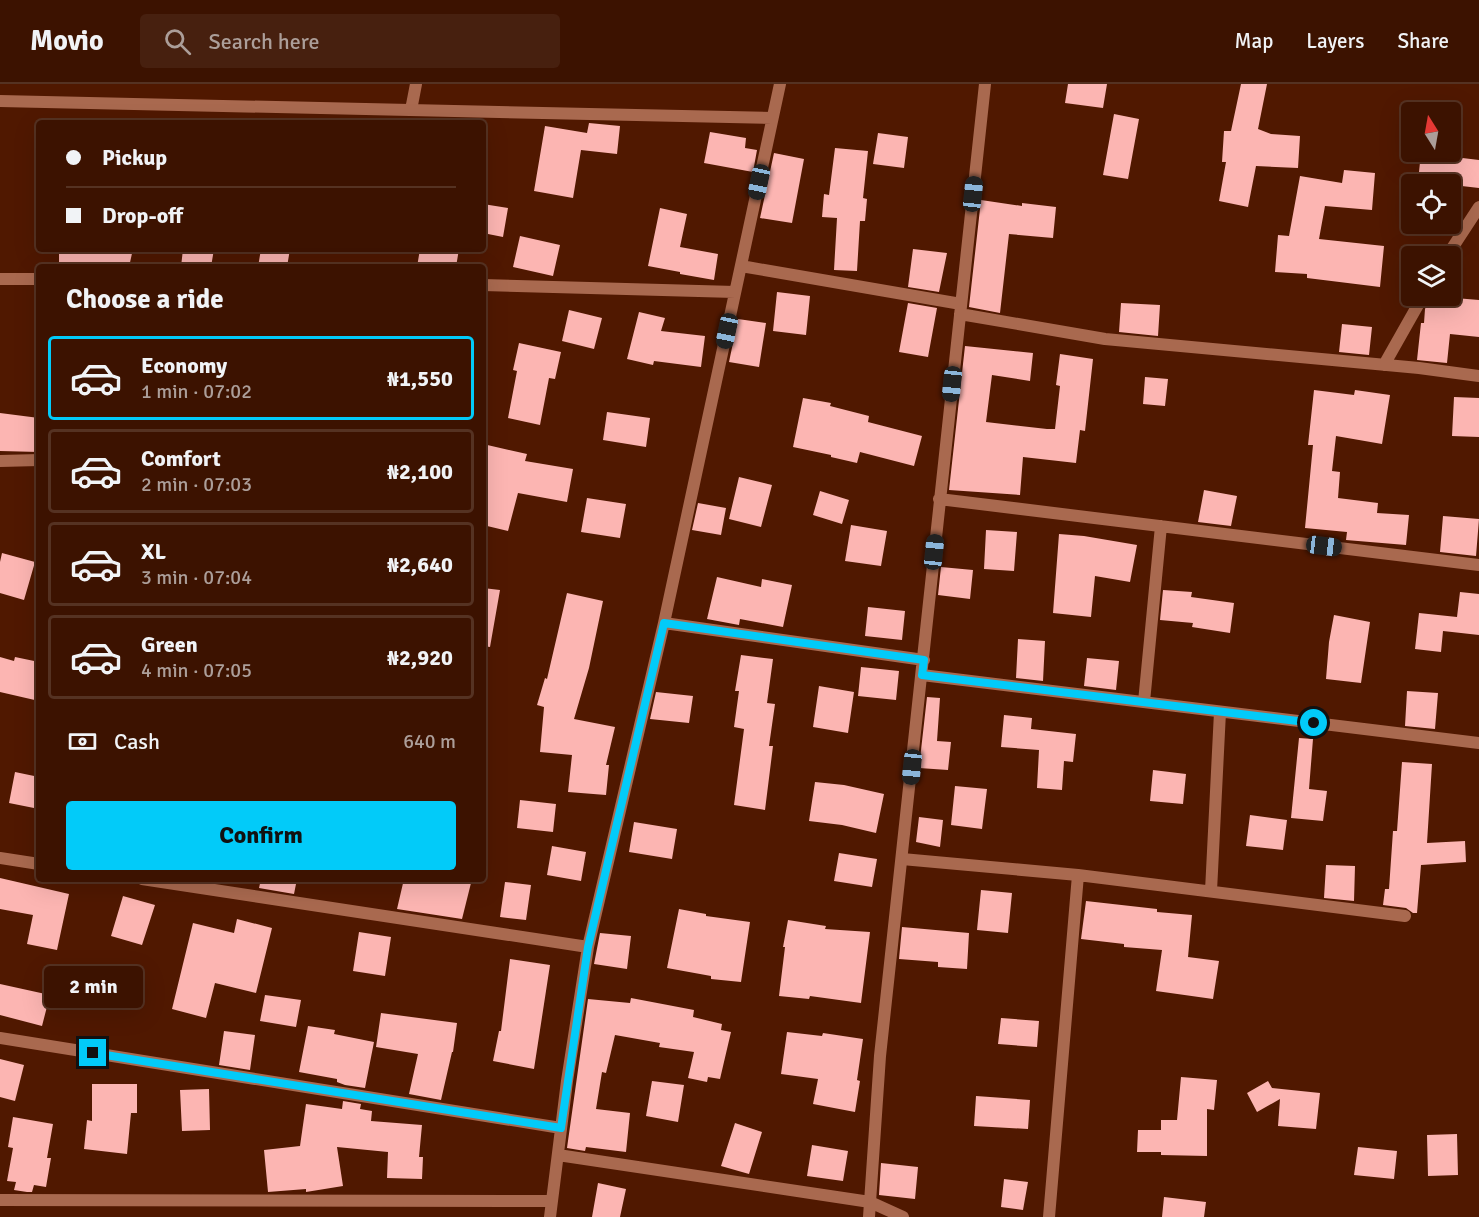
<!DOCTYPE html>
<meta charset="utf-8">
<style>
:root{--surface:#3c1200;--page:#47200f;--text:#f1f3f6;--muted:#ac9e99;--line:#553222;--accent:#02cbf9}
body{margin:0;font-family:Signika,sans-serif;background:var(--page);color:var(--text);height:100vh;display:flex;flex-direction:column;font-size:22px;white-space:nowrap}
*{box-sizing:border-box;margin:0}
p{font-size:20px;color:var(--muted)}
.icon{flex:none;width:33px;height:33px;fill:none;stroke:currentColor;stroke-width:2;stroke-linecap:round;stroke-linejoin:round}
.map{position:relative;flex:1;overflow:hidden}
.details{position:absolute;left:36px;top:180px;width:450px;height:618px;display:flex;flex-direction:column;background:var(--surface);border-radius:6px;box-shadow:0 6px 24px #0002,0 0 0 2px var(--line)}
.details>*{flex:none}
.hud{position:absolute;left:36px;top:36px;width:450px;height:132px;border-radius:6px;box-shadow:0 6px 24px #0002,0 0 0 2px var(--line);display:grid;align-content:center;height:132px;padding:0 30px;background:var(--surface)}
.needle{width:39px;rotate:349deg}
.fabs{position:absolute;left:1401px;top:18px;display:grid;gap:12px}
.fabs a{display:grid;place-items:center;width:60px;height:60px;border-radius:6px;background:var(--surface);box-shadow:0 6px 24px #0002,0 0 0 2px var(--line);font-size:30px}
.end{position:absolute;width:27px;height:27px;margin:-14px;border:8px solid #02cbf9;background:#111;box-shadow:0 0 0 3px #111}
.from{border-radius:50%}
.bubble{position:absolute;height:42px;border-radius:6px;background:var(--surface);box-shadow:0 6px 24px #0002,0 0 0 2px var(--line);font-size:20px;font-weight:700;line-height:42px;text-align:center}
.car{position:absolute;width:18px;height:36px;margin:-18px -9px;border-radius:8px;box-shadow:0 0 4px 2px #0007;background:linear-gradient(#222 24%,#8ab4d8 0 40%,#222 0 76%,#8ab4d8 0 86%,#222 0)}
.hud b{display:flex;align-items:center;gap:21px;height:57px;font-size:22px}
.hud b+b{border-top:2px solid var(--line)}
.hud i{width:15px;height:15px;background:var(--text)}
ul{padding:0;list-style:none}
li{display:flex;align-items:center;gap:18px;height:84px;margin:0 12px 9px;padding:0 18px;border:3px solid var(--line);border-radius:6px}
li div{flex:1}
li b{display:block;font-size:22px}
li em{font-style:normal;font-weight:700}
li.current{border-color:var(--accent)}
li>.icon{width:54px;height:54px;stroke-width:1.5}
h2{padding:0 30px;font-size:27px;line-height:72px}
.pay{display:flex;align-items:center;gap:15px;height:66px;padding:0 30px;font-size:22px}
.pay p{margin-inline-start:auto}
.cta{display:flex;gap:12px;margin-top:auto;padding:12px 30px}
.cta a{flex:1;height:69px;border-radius:6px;background:var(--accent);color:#111;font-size:24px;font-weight:700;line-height:69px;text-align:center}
header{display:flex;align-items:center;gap:36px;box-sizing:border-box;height:84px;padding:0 30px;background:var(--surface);border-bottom:2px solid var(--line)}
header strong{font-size:28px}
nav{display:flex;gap:33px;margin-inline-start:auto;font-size:21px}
.search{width:420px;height:54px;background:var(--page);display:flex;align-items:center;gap:15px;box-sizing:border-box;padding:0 21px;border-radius:6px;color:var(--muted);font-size:22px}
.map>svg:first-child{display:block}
.building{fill:#fcb5b2}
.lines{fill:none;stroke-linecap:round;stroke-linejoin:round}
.minor{stroke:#a9694f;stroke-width:12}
.route{stroke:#02cbf9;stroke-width:8}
</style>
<header>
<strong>Movio</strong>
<div class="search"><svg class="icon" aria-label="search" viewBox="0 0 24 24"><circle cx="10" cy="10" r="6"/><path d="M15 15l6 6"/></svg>Search here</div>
<nav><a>Map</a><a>Layers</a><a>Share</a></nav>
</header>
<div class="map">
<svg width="1479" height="1133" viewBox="0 0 1479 1133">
<rect width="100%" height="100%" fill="#501800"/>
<!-- building -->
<path class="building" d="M 1068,0 L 1107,0 L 1103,24 L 1065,19 Z
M 1241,0 L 1267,0 L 1258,45 L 1271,50 L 1300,52 L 1298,84 L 1256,82 L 1248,123 L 1219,117 L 1226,78 L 1222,78 L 1224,47 L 1231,47 Z
M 1114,30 L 1139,35 L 1128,95 L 1103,91 Z
M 589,39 L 620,42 L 617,70 L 581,66 L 573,114 L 534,107 L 545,42 L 587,49 Z
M 710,48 L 746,54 L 745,64 L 757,66 L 753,88 L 704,79 Z
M 878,49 L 908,53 L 904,84 L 873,80 Z
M 835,64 L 868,67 L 863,114 L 867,115 L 865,137 L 860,137 L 857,187 L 834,186 L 837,134 L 822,133 L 824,110 L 829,111 Z
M 774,69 L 804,75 L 792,139 L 760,134 Z
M 1421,69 L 1479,76 L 1479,104 L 1418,97 Z
M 1344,86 L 1375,89 L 1372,126 L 1325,122 L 1319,155 L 1384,162 L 1380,203 L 1307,194 L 1307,190 L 1275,188 L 1278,151 L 1289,152 L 1300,92 L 1342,99 Z
M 981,116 L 1022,122 L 1022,119 L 1056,123 L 1053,154 L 1009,150 L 1000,229 L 969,223 Z
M 483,120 L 508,124 L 503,153 L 483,149 Z
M 660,124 L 687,130 L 680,163 L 718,170 L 714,196 L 680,190 L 680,188 L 648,182 Z
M 520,152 L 560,161 L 553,192 L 513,183 Z
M 59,165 L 133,165 L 129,183 L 59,183 Z
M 183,165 L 214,165 L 211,183 L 181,183 Z
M 261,165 L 290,165 L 287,183 L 258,183 Z
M 420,165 L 459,165 L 456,183 L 417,183 Z
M 913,165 L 947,169 L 939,208 L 908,203 Z
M 777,208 L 810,212 L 806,251 L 773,247 Z
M 1431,212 L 1479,216 L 1479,253 L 1450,250 L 1447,279 L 1417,276 L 1421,239 L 1424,239 L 1425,225 Z
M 908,219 L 937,224 L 928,273 L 899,268 Z
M 1121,219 L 1160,221 L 1158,252 L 1119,248 Z
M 569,226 L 602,234 L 594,265 L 562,257 Z
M 639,228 L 665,234 L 661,247 L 705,252 L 701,283 L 654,277 L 653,281 L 627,275 Z
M 738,235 L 766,239 L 759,283 L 729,278 Z
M 1342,240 L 1372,243 L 1369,271 L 1339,268 Z
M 519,259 L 561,268 L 555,295 L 549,294 L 540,341 L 508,334 L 517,287 L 513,286 Z
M 965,262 L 1033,269 L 1030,297 L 992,291 L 986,338 L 1047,345 L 1055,345 L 1060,302 L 1056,301 L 1060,270 L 1093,275 L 1085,347 L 1080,346 L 1076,379 L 1023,373 L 1020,411 L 949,406 Z
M 1145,293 L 1168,295 L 1165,322 L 1143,320 Z
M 1314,306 L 1354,311 L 1355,306 L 1390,311 L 1382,360 L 1336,352 L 1332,387 L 1340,388 L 1338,414 L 1378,419 L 1377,429 L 1409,431 L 1406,461 L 1346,456 L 1347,448 L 1305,444 L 1313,361 L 1308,361 Z
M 1454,313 L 1479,314 L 1479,353 L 1452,352 Z
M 803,314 L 831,319 L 830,322 L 869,332 L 868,338 L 922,352 L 914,382 L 860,368 L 857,379 L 831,373 L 831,371 L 793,363 Z
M 607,328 L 650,334 L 646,363 L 603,356 Z
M 0,329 L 39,334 L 39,368 L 0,367 Z
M 483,360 L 527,370 L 525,377 L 573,385 L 567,418 L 518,409 L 508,447 L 483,441 L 483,417 L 488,396 L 483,395 Z
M 739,393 L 772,401 L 761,443 L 729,435 Z
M 1204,406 L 1237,412 L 1231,442 L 1198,438 Z
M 820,407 L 849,416 L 842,440 L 813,431 Z
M 587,414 L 626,420 L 620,454 L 581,448 Z
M 698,419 L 726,424 L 721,451 L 692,446 Z
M 1443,432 L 1479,435 L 1476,472 L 1440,468 Z
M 851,441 L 887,447 L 881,482 L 845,477 Z
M 986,446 L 1017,448 L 1014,487 L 984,485 Z
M 1059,450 L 1084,452 L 1137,461 L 1130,498 L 1095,492 L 1091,533 L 1053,529 Z
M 2,469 L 35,478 L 24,516 L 0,509 L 0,478 Z
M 941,483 L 973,486 L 970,515 L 938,511 Z
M 717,493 L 761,503 L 762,495 L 792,501 L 783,543 L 740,535 L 739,541 L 707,535 Z
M 483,504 L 500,506 L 490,563 L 483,562 Z
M 1163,506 L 1192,508 L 1191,513 L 1234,519 L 1230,549 L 1192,543 L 1193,539 L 1160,536 Z
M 1460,508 L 1479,510 L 1479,551 L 1443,547 L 1441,568 L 1415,565 L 1419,529 L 1457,533 Z
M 567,509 L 603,517 L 589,584 L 574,635 L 615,643 L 606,681 L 609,681 L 606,711 L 568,708 L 572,671 L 540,668 L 544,623 L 537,621 L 545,594 L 547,595 Z
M 868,523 L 905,527 L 902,556 L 865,552 Z
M 1334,531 L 1370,538 L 1361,599 L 1326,595 L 1329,558 Z
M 1018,555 L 1045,557 L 1043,597 L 1016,594 Z
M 741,571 L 773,575 L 767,619 L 775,620 L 769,662 L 773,662 L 765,726 L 734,721 L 744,645 L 734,643 L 739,607 L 735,607 Z
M 0,573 L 14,577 L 15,573 L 39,578 L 39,617 L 0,608 Z
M 1087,574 L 1119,577 L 1116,606 L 1084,602 Z
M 861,583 L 899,587 L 896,616 L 858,612 Z
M 819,602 L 854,608 L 848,649 L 813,643 Z
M 1407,607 L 1438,609 L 1435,645 L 1405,642 Z
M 656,608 L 693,612 L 689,639 L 650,635 Z
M 927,613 L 940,614 L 937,657 L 951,658 L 948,686 L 919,684 Z
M 1004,631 L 1032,634 L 1031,645 L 1076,650 L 1073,678 L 1064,677 L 1062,706 L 1037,704 L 1039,666 L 1001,663 Z
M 1299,654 L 1313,655 L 1309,705 L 1327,707 L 1323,737 L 1291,734 Z
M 1402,678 L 1432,680 L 1427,759 L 1465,757 L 1466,778 L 1421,781 L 1417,829 L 1413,829 L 1406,824 L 1383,821 L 1385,805 L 1389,805 L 1393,747 L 1397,747 Z
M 1153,686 L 1186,690 L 1183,720 L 1150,717 Z
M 15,688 L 39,693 L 39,725 L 9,719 Z
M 815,698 L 844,701 L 884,710 L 876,749 L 842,741 L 809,737 Z
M 955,702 L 987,705 L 982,745 L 951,741 Z
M 520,716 L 556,720 L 553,748 L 517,744 Z
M 1250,731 L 1287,736 L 1283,766 L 1246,762 Z
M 919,733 L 943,736 L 940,763 L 916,758 Z
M 634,738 L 677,745 L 672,775 L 629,768 Z
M 552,762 L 586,768 L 581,797 L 547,791 Z
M 839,769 L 877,775 L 872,803 L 834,797 Z
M 1326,781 L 1355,782 L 1354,817 L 1324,814 Z
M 0,794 L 69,810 L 57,866 L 27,860 L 33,831 L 0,825 Z
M 261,795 L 297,795 L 294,810 L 259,804 Z
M 404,795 L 472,795 L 462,835 L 397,825 Z
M 505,798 L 531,801 L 526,836 L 500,833 Z
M 981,806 L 1012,809 L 1008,849 L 977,846 Z
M 123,812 L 155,821 L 142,861 L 111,852 Z
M 1086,817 L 1157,825 L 1157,828 L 1192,831 L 1188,873 L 1219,877 L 1213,915 L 1156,907 L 1162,866 L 1124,863 L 1124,860 L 1081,855 Z
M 679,825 L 706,830 L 706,832 L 750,838 L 741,898 L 711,895 L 711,892 L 667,884 Z
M 237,835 L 272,844 L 256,909 L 215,899 L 206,934 L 172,925 L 193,839 L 234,849 Z
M 788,836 L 826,842 L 825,845 L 870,848 L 861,919 L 810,912 L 809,915 L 779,912 L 785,863 L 783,863 Z
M 902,843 L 969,849 L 967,885 L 938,883 L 938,878 L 899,875 Z
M 359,848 L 391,853 L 385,892 L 353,887 Z
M 600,849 L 631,852 L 627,885 L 594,880 Z
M 510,875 L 550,881 L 534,985 L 493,977 L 499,947 L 501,947 Z
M 0,900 L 50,911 L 42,942 L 0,931 Z
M 265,911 L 301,916 L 296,943 L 260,937 Z
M 631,914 L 694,926 L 693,933 L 722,940 L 721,946 L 731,948 L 720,995 L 708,993 L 707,998 L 688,994 L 694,968 L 659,963 L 660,959 L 615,951 L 606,989 L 602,988 L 596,1025 L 630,1029 L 626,1068 L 586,1063 L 585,1067 L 567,1064 L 588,915 L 630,919 Z
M 381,929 L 457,939 L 453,968 L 452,968 L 441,1016 L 409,1010 L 418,970 L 376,963 Z
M 1001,934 L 1039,937 L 1037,963 L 998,960 Z
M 308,942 L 335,946 L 334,950 L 374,958 L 365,1004 L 345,1001 L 337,998 L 337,995 L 299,988 Z
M 224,947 L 255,951 L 250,986 L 219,981 Z
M 787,948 L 822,952 L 823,949 L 863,955 L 857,996 L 860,997 L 855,1028 L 813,1020 L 818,995 L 781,990 Z
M 0,975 L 24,981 L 15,1017 L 0,1013 Z
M 1181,993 L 1217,996 L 1214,1026 L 1207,1025 L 1207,1072 L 1161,1071 L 1161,1068 L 1137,1068 L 1138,1046 L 1161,1046 L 1161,1036 L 1177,1036 Z
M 652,997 L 684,1001 L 678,1038 L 646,1032 Z
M 1268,997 L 1272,1004 L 1320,1009 L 1316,1045 L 1278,1042 L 1280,1015 L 1257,1028 L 1247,1009 Z
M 92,1000 L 137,1000 L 137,1029 L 131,1029 L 127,1070 L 84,1065 L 87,1036 L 92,1037 Z
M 209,1005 L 210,1046 L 182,1047 L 180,1006 Z
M 976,1012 L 1030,1016 L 1028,1045 L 974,1042 Z
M 343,1017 L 361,1020 L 360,1025 L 372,1027 L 371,1037 L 422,1041 L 419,1073 L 423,1073 L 422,1095 L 387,1094 L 388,1068 L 337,1063 L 343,1102 L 306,1108 L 306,1105 L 268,1108 L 264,1066 L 300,1062 L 306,1020 L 342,1025 Z
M 13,1033 L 53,1040 L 47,1074 L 51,1074 L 46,1103 L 34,1101 L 32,1108 L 27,1108 L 14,1106 L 16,1098 L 7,1097 L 13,1064 L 8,1063 Z
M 735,1039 L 762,1048 L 749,1090 L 721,1082 Z
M 1457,1050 L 1458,1091 L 1428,1092 L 1427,1051 Z
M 812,1061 L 848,1067 L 843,1097 L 807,1092 Z
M 1358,1063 L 1397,1067 L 1394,1095 L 1354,1091 Z
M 881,1079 L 918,1083 L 915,1115 L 879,1111 Z
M 1004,1095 L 1028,1098 L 1023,1126 L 1001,1123 Z
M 598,1099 L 626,1105 L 620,1133 L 592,1133 Z
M 1164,1113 L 1206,1118 L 1204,1133 L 1162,1133 Z"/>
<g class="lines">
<!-- minor -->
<path class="minor" d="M 0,17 L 772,34
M 411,26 L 416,0
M 1447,172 L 1479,123
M 741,182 L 961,220
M 0,195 L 39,195
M 483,201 L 735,208
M 960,230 L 1105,255 L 1419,284 L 1479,292
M 1384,281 L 1423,212
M 0,377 L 39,376
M 939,415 L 1479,481
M 664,539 L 924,576
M 922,591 L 1479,659
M 1144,618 L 1161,442
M 0,774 L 39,780
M 902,775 L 1078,791 L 1405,832
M 142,795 L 588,863
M 1211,807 L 1220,628
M 0,954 L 561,1044
M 558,1071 L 870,1118 L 903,1133
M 0,1116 L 552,1117
M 550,1133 L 567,997 L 588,863 L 664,539 L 780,0
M 869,1133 L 880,972 L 985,0
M 1049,1133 L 1078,791"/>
</g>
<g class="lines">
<!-- route -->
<path class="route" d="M 93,969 L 561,1044 L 588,863 L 664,539 L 924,576 L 922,591 L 1314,639"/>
</g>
</svg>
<div class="fabs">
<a><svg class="needle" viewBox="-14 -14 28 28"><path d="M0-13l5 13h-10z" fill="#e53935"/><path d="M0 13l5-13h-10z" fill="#ac9e99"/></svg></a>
<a><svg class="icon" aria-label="locate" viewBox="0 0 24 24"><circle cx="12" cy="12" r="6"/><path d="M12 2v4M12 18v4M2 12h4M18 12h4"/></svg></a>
<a><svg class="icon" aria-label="layers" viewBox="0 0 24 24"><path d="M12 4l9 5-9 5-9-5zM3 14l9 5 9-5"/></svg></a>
</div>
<i class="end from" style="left:1314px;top:639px"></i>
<i class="end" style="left:93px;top:969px"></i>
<div class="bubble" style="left:44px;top:882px;width:99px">2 min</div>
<i class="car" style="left:759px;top:98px;rotate:192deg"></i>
<i class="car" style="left:973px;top:110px;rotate:6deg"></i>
<i class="car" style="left:727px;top:247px;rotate:192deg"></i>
<i class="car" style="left:952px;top:300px;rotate:186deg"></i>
<i class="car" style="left:1324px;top:462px;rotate:97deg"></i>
<i class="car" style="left:934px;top:468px;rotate:6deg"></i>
<i class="car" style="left:912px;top:683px;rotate:186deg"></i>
<div class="hud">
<b><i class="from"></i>Pickup</b>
<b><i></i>Drop-off</b>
</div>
<section class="details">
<h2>Choose a ride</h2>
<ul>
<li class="current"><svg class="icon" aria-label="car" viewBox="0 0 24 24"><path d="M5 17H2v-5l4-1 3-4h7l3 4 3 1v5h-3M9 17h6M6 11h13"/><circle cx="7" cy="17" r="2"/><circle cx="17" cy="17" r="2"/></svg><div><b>Economy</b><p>1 min · 07:02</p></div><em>₦1,550</em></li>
<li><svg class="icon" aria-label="car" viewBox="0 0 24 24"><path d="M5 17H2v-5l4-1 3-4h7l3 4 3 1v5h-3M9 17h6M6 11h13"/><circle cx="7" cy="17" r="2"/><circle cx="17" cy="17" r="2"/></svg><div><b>Comfort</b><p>2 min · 07:03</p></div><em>₦2,100</em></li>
<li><svg class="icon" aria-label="car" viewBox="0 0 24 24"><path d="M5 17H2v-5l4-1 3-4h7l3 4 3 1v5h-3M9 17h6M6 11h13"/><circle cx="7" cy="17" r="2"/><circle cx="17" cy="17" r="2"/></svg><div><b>XL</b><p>3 min · 07:04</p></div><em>₦2,640</em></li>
<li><svg class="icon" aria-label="car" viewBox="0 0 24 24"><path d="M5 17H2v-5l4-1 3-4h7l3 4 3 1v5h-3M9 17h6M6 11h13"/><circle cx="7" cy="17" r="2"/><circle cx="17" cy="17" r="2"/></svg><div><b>Green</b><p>4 min · 07:05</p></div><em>₦2,920</em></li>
</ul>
<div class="pay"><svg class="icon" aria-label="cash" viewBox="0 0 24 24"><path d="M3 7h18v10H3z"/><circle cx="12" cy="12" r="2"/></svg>Cash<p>640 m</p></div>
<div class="cta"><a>Confirm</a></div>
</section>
</div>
